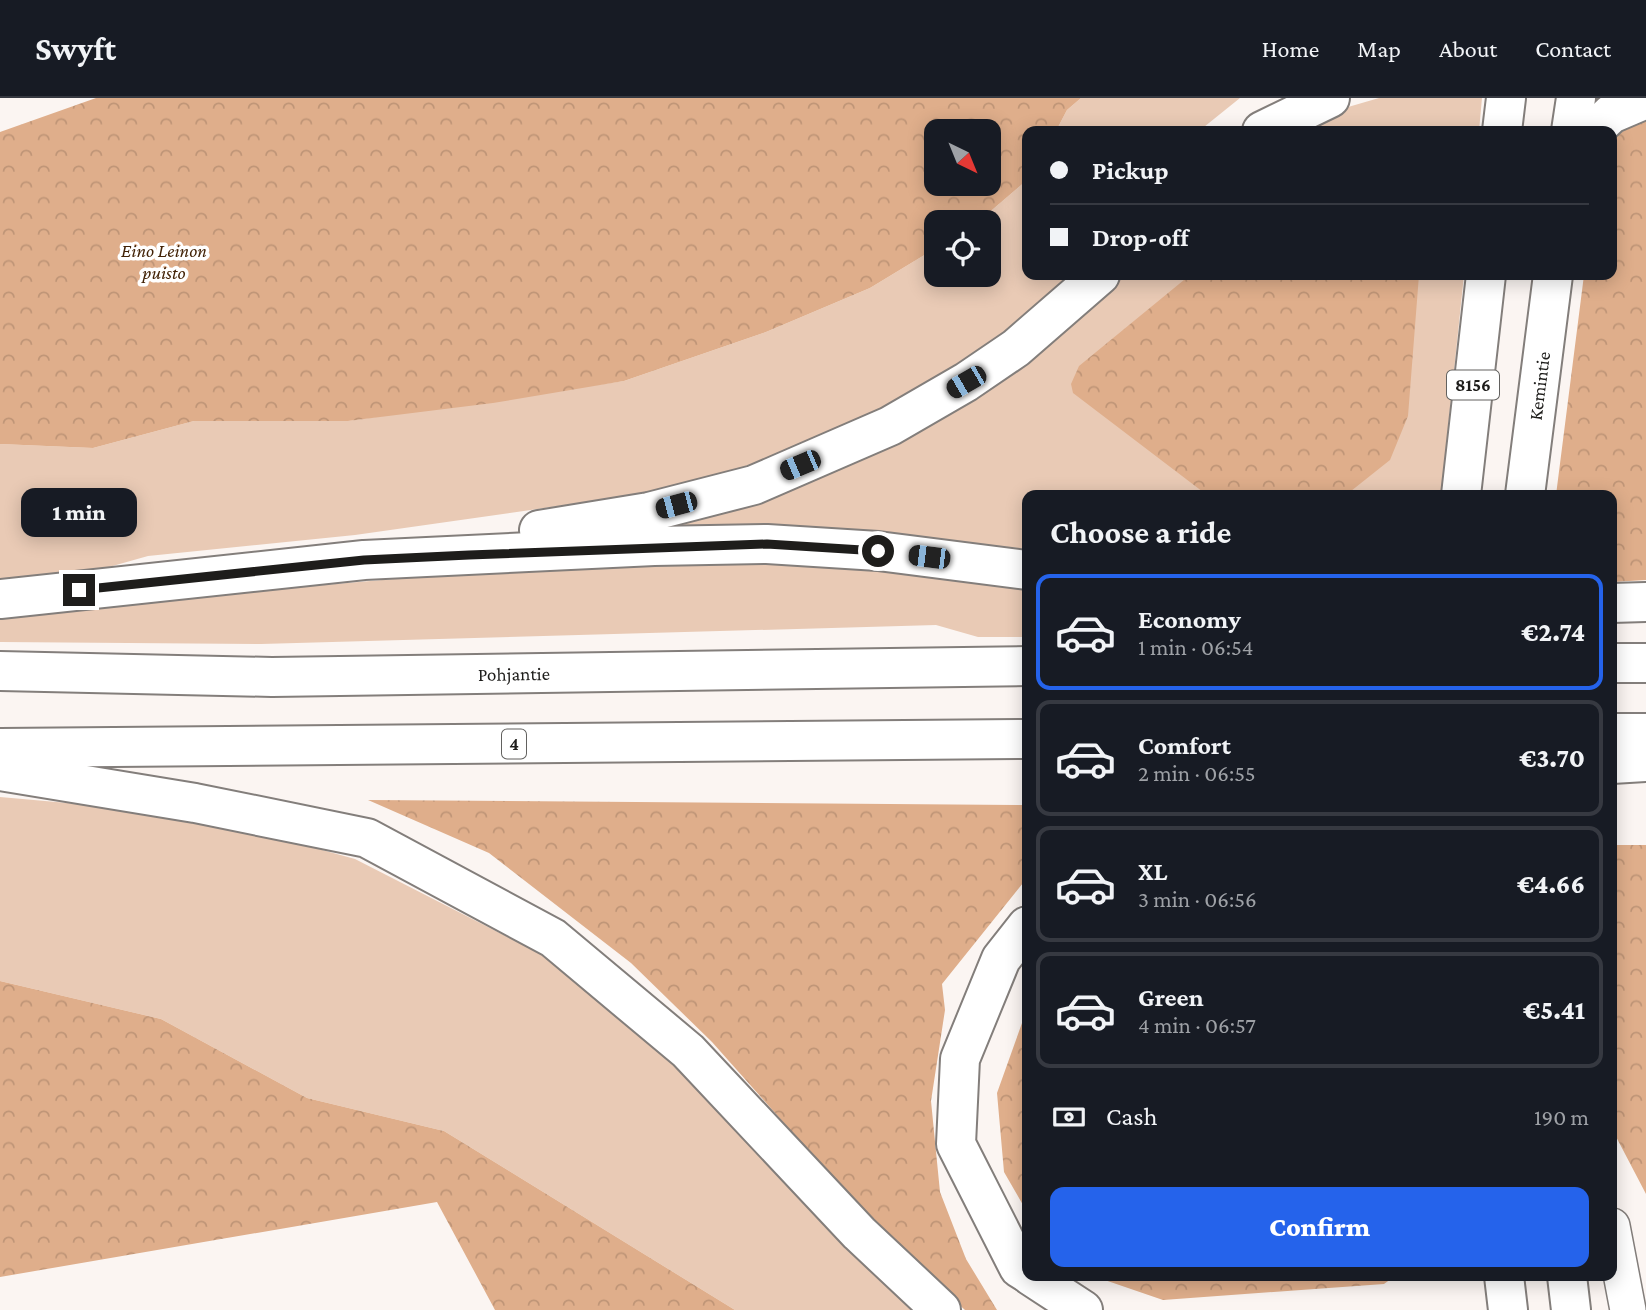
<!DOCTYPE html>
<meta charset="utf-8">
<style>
:root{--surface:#171b24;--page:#20242c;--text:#f1f3f6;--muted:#9ea1a6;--line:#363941;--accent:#2563eb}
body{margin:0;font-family:"Crimson Pro",serif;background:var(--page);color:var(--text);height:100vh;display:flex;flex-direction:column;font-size:26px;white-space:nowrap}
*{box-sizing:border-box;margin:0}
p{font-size:23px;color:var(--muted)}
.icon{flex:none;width:38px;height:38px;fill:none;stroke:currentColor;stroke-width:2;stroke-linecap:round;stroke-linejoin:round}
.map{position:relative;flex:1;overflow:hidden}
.details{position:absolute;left:1022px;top:392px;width:595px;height:791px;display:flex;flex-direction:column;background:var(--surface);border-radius:14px;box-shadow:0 4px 18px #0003}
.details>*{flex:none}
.hud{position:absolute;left:1022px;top:28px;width:595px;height:154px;border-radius:14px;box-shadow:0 4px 18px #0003;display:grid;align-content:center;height:154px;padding:0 28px;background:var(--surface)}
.needle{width:46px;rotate:137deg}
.tools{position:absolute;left:924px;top:21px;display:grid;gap:14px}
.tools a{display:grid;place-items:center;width:77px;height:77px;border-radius:14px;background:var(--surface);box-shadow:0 4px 18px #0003;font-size:35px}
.end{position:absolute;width:32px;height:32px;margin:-16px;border:9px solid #1e1d1b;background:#fff;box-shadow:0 0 0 4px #fff}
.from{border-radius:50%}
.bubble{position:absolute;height:49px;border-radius:14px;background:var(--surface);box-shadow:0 4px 18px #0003;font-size:23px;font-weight:800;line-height:49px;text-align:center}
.car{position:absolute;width:21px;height:42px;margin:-21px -10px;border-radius:9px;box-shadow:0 0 5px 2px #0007;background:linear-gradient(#222 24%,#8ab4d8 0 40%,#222 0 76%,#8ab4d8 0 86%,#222 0)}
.hud b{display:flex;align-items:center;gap:24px;height:66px;font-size:26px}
.hud b+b{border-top:2px solid var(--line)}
.hud i{width:18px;height:18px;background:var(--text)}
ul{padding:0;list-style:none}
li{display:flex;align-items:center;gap:21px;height:116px;margin:0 14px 10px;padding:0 14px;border:4px solid var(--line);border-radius:14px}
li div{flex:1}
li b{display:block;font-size:26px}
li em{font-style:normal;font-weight:800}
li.selected{border-color:var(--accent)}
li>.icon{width:63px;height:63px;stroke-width:1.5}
h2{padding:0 28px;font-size:32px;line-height:84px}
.pay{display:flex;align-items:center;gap:18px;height:77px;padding:0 28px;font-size:26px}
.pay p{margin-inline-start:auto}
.action{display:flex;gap:14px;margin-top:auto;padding:14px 28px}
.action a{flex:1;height:80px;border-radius:14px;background:var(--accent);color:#fff;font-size:28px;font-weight:800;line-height:80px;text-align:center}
header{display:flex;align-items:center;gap:42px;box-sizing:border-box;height:98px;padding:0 35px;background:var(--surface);border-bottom:2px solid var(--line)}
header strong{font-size:33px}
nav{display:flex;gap:38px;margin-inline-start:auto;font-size:24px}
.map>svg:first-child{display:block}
.green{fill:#e9cab5}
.forest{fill:url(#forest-crowns);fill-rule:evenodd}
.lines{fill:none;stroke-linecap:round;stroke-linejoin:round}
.secondary-casing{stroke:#837e7b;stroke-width:38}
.primary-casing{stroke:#837e7b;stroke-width:42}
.highway-casing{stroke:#837e7b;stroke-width:42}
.secondary{stroke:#fff;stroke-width:35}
.primary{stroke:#fff;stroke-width:38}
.highway{stroke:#fff;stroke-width:38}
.route{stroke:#1e1d1b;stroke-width:9}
.labels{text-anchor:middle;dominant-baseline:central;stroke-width:7;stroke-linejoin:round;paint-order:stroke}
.shield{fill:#fff;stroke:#62615f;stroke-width:2}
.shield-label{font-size:18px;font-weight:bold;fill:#1e1d1b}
.park-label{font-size:19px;font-style:italic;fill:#422206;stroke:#fff}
.street-label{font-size:19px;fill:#1e1d1b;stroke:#fff}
</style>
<header>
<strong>Swyft</strong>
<nav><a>Home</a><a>Map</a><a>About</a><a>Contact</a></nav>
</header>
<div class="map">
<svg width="1646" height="1212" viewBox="0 0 1646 1212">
<defs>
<pattern id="forest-crowns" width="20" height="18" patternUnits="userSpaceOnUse" patternTransform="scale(1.75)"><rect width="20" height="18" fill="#dfae8b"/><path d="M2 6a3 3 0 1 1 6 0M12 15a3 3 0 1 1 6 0" fill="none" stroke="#bf9577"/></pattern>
</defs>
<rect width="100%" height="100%" fill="#fbf5f2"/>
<!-- green -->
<path class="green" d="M 1081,0 L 1240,0 L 1199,33 L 1056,33 L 1067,12 Z
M 1379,0 L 1482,0 L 1479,33 L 1294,33 L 1331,14 Z
M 1027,82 L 1027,177 L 1074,177 L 1004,236 L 952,272 L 882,313 L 747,370 L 643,396 L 355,437 L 148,458 L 77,478 L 0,485 L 0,346 L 93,350 L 194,323 L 348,323 L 624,283 L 766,234 L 870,190 L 936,150 L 936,177 L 989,177 L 989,124 L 978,124 Z
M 1119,177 L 1464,177 L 1441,397 L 1027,397 L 1027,451 L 884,437 L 629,433 L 758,395 L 1107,187 Z
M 649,459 L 878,462 L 1027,483 L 1027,539 L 978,539 L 936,527 L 261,546 L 0,544 L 0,515 Z
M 0,699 L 191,716 L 355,761 L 541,856 L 678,964 L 916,1212 L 735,1212 L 444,1033 L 307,1000 L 161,921 L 0,883 Z"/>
<!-- forest -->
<path class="forest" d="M 96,0 L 1081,0 L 1067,12 L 1056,33 L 1027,33 L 1027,82 L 978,124 L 936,124 L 936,150 L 870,190 L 766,234 L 624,283 L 493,305 L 348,323 L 194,323 L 93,350 L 0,346 L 0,34 ZM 936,33 L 989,33 L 989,86 L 936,86 Z
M 1646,21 L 1646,482 L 1612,484 L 1612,397 L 1556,397 L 1584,177 L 1612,177 L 1612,42 L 1636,23 Z
M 1190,177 L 1419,177 L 1408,318 L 1390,362 L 1346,397 L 1207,397 L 1073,295 L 1071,286 L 1079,268 Z
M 368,702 L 1027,707 L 1027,780 L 942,886 L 945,912 L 931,1003 L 940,1094 L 966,1161 L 997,1212 L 965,1212 L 893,1148 L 712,944 L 631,865 L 489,755 Z
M 1612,747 L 1646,747 L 1646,1096 L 1612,1031 Z
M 0,883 L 161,921 L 307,1000 L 444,1033 L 735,1212 L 495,1212 L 437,1104 L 0,1179 Z
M 1027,911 L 1027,1114 L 1004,1074 L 997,995 Z
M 1093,1178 L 1395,1178 L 1384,1186 L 1163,1202 Z"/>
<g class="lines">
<!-- secondary casing -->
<g class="secondary-casing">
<path id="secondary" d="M 1612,1128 L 1628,1212"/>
</g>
<!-- primary casing -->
<g class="primary-casing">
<g id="primary">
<path d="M 1502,33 L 1506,0"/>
<path d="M 1571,33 L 1576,0"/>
<path d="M 1461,397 L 1486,177"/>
<path id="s1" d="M 1525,397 L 1553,177"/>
<path d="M 1504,1178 L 1508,1212"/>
<path d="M 1567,1178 L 1571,1212"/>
</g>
</g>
<!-- highway casing -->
<g class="highway-casing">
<g id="highway">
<path d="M 1262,33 L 1330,0"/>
<path d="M 1593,33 L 1611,16 L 1646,1"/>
<path d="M 539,432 L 649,414 L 754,387 L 890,328 L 966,284 L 1016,250 L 1100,177"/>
<path d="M 0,501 L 364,462 L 654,448 L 767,446 L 878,453 L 1027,472"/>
<path d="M 1612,505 L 1646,504"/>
<path d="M 1612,565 L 1646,565"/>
<path id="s2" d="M 0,573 L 272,579 L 1027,568"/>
<path d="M 1612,635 L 1646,635"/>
<path d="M 0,650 L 1027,641"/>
<path d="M 1612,666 L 1646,664"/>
<path d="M 0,673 L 195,705 L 367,740 L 553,840 L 688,953 L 859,1135 L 941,1212"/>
<path d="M 1027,828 L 1001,861 L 960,961 L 956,1046 L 1019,1170 L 1027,1175"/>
<path d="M 1031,1178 L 1083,1212"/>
</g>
</g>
<!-- secondary -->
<use href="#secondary" class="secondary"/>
<!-- primary -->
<use href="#primary" class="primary"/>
<!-- highway -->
<use href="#highway" class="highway"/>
</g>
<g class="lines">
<!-- route -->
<path class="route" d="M 79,492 L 364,462 L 469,457 L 767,446 L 878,453"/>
</g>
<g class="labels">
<!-- shield labels -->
<g class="shield">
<rect x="1447" y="272.5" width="52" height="29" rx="5"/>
<rect x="502" y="631.5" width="24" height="29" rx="5"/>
</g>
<g class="shield-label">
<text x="1473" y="287">8156</text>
<text x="514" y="646">4</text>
</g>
<!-- park labels -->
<g class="park-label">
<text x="164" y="152">Eino Leinon<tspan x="164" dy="22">puisto</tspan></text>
</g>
<!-- street labels -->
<g class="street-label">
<text stroke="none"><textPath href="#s1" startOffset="110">Kemintie</textPath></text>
<text stroke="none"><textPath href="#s2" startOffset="514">Pohjantie</textPath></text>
</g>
</g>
</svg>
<div class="tools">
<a><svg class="needle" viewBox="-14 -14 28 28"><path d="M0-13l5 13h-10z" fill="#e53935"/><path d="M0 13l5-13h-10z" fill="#9ea1a6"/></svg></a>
<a><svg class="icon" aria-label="locate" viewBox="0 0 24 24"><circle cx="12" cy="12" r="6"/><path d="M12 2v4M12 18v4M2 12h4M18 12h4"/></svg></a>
</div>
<i class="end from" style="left:878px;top:453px"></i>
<i class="end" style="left:79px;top:492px"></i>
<div class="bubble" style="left:21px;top:390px;width:116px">1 min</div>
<i class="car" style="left:966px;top:284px;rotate:240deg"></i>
<i class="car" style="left:800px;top:367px;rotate:247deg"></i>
<i class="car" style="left:676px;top:407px;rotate:255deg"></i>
<i class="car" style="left:929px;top:459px;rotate:277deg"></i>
<div class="hud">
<b><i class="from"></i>Pickup</b>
<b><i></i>Drop-off</b>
</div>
<section class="details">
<h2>Choose a ride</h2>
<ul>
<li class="selected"><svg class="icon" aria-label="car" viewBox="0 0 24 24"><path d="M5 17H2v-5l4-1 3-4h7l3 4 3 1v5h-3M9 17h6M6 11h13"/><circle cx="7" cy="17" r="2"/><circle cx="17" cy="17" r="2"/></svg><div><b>Economy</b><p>1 min · 06:54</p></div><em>€2.74</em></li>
<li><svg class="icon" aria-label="car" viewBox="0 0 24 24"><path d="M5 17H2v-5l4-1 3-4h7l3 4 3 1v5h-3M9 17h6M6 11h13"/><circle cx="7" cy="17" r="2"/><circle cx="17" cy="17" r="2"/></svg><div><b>Comfort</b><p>2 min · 06:55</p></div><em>€3.70</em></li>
<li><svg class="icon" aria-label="car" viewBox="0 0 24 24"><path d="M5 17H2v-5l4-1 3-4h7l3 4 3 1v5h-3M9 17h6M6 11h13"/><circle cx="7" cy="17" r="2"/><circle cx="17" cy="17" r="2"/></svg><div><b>XL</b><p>3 min · 06:56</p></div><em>€4.66</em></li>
<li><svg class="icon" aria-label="car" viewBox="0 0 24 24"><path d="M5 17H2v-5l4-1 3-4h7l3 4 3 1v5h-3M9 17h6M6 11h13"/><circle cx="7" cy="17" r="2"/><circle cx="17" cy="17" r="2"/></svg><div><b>Green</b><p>4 min · 06:57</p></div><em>€5.41</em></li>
</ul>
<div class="pay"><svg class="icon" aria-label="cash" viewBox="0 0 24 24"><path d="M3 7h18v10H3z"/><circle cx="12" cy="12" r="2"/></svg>Cash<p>190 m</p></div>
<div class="action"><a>Confirm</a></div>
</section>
</div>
